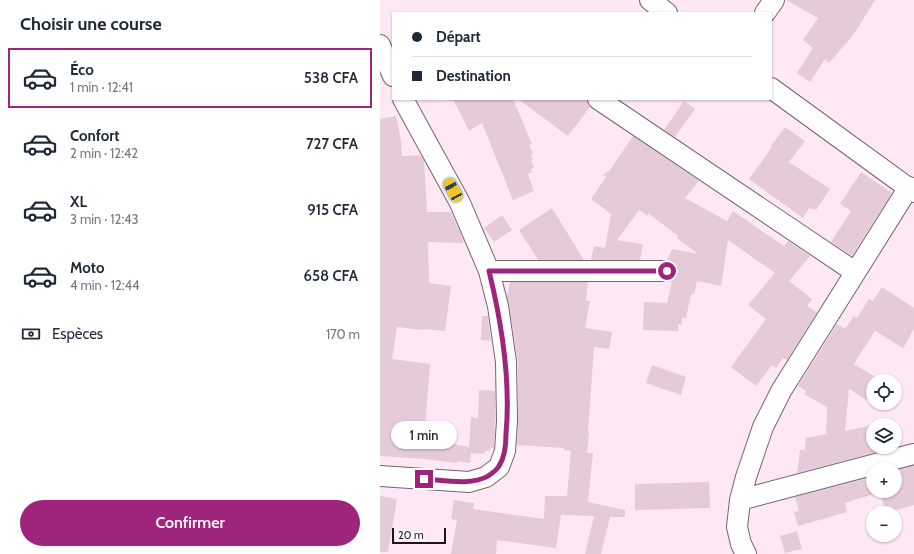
<!DOCTYPE html>
<html lang="fr">
<meta charset="utf-8">
<style>
:root{--surface:#fff;--page:#f6f6f7;--text:#1f2937;--muted:#747a83;--line:#e0e1e3;--accent:#9e247c}
body{margin:0;font-family:Cabin,sans-serif;background:var(--page);color:var(--text);height:100vh;display:flex;flex-direction:column;font-size:15px;white-space:nowrap}
*{box-sizing:border-box;margin:0}
p{font-size:13px;color:var(--muted)}
.icon{flex:none;width:22px;height:22px;fill:none;stroke:currentColor;stroke-width:2;stroke-linecap:round;stroke-linejoin:round}
.map{position:relative;flex:1;overflow:hidden}
.drawer{display:flex;flex-direction:column;background:var(--surface);width:380px}
.drawer>*{flex:none}
.guide{position:absolute;left:12px;top:12px;width:380px;height:88px;border-radius:0px;box-shadow:0 1px 3px #0004;display:grid;align-content:center;height:88px;padding:0 20px;background:var(--surface)}
.fabs{position:absolute;left:486px;top:374px;display:grid;gap:8px}
.fabs a{display:grid;place-items:center;width:36px;height:36px;border-radius:50%;background:var(--surface);box-shadow:0 1px 3px #0004;font-size:20px}
.scale{position:absolute;left:12px;bottom:10px;width:54px;box-sizing:border-box;padding-left:4px;border:2px solid #1e151b;border-top:0;font-size:11px;line-height:14px;white-space:nowrap;color:#1e151b;-webkit-text-stroke:3px #fdfdfd;paint-order:stroke}
.end{position:absolute;width:18px;height:18px;margin:-9px;border:5px solid #9e247c;background:#fff;box-shadow:0 0 0 2px #fff}
.from{border-radius:50%}
.bubble{position:absolute;height:28px;border-radius:14px;background:var(--surface);box-shadow:0 1px 3px #0004;font-size:13px;font-weight:600;line-height:28px;text-align:center}
.car{position:absolute;width:12px;height:24px;margin:-12px -6px;border-radius:5px;box-shadow:0 0 3px 1px #0007;background:linear-gradient(#f5c518 24%,#345 0 40%,#f5c518 0 76%,#345 0 86%,#f5c518 0)}
.guide b{display:flex;align-items:center;gap:14px;height:38px;font-size:15px}
.guide b+b{border-top:1px solid var(--line)}
.guide i{width:10px;height:10px;background:var(--text)}
ul{padding:0;list-style:none}
li{display:flex;align-items:center;gap:12px;height:60px;margin:0 8px 6px;padding:0 12px;border:2px solid transparent;border-radius:0px}
li div{flex:1}
li b{display:block;font-size:15px}
li em{font-style:normal;font-weight:600}
li.active{border-color:var(--accent)}
li>.icon{width:36px;height:36px;stroke-width:1.5}
h2{padding:0 20px;font-size:18px;line-height:48px}
.pay{display:flex;align-items:center;gap:10px;height:44px;padding:0 20px;font-size:15px}
.pay p{margin-inline-start:auto}
.cta{display:flex;gap:8px;margin-top:auto;padding:8px 20px}
.cta a{flex:1;height:46px;border-radius:24px;background:var(--accent);color:#fff;font-size:16px;font-weight:600;line-height:46px;text-align:center}
main{display:flex;flex:1;min-height:0}
.map>svg:first-child{display:block}
.building{fill:#e5cada}
.lines{fill:none;stroke-linecap:round;stroke-linejoin:round}
.street-casing{stroke:#796270;stroke-width:22}
.street{stroke:#fff;stroke-width:20}
.route{stroke:#9e247c;stroke-width:5}
</style>
<main>
<section class="drawer">
<h2>Choisir une course</h2>
<ul>
<li class="active"><svg class="icon" aria-label="car" viewBox="0 0 24 24"><path d="M5 17H2v-5l4-1 3-4h7l3 4 3 1v5h-3M9 17h6M6 11h13"/><circle cx="7" cy="17" r="2"/><circle cx="17" cy="17" r="2"/></svg><div><b>Éco</b><p>1 min · 12:41</p></div><em>538 CFA</em></li>
<li><svg class="icon" aria-label="car" viewBox="0 0 24 24"><path d="M5 17H2v-5l4-1 3-4h7l3 4 3 1v5h-3M9 17h6M6 11h13"/><circle cx="7" cy="17" r="2"/><circle cx="17" cy="17" r="2"/></svg><div><b>Confort</b><p>2 min · 12:42</p></div><em>727 CFA</em></li>
<li><svg class="icon" aria-label="car" viewBox="0 0 24 24"><path d="M5 17H2v-5l4-1 3-4h7l3 4 3 1v5h-3M9 17h6M6 11h13"/><circle cx="7" cy="17" r="2"/><circle cx="17" cy="17" r="2"/></svg><div><b>XL</b><p>3 min · 12:43</p></div><em>915 CFA</em></li>
<li><svg class="icon" aria-label="car" viewBox="0 0 24 24"><path d="M5 17H2v-5l4-1 3-4h7l3 4 3 1v5h-3M9 17h6M6 11h13"/><circle cx="7" cy="17" r="2"/><circle cx="17" cy="17" r="2"/></svg><div><b>Moto</b><p>4 min · 12:44</p></div><em>658 CFA</em></li>
</ul>
<div class="pay"><svg class="icon" aria-label="cash" viewBox="0 0 24 24"><path d="M3 7h18v10H3z"/><circle cx="12" cy="12" r="2"/></svg>Espèces<p>170 m</p></div>
<div class="cta"><a>Confirmer</a></div>
</section>
<div class="map">
<svg width="534" height="554" viewBox="0 0 534 554">
<rect width="100%" height="100%" fill="#fee8f5"/>
<!-- building -->
<path class="building" d="M 406,0 L 495,0 L 474,34 L 449,63 L 445,59 L 430,82 L 417,73 L 433,48 L 423,40 L 438,18 Z
M 73,99 L 133,99 L 152,144 L 149,145 L 153,154 L 151,154 L 153,160 L 151,161 L 154,167 L 151,169 L 152,172 L 148,174 L 154,191 L 133,200 L 102,123 L 89,131 Z
M 138,99 L 207,99 L 208,104 L 210,107 L 188,136 Z
M 304,101 L 315,109 L 295,137 L 284,130 Z
M 16,116 L 21,140 L 22,156 L 41,155 L 44,161 L 47,212 L 71,212 L 83,239 L 83,243 L 48,242 L 49,283 L 71,286 L 65,331 L 43,329 L 43,330 L 17,327 L 12,359 L 50,364 L 44,444 L 70,447 L 71,444 L 89,447 L 91,417 L 98,418 L 99,390 L 115,391 L 115,421 L 114,448 L 110,448 L 110,451 L 105,451 L 105,454 L 91,453 L 90,463 L 77,461 L 77,463 L 44,459 L 0,456 L 0,119 Z
M 405,127 L 425,141 L 409,162 L 450,189 L 436,210 L 429,208 L 423,218 L 369,179 L 392,147 L 391,146 Z
M 253,136 L 319,181 L 305,198 L 347,221 L 353,211 L 404,246 L 408,241 L 430,256 L 409,281 L 432,299 L 427,306 L 437,312 L 407,360 L 403,358 L 396,368 L 392,365 L 376,386 L 351,367 L 386,319 L 368,305 L 395,273 L 348,240 L 341,286 L 317,281 L 314,294 L 311,294 L 306,318 L 302,318 L 302,325 L 298,324 L 298,331 L 263,330 L 264,302 L 287,303 L 292,281 L 297,276 L 298,271 L 297,265 L 292,261 L 287,260 L 292,249 L 318,254 L 297,238 L 298,236 L 268,213 L 268,216 L 259,210 L 237,240 L 263,244 L 260,260 L 211,260 L 214,246 L 225,248 L 231,214 L 211,199 L 226,177 L 223,175 L 230,170 Z
M 481,172 L 512,193 L 472,256 L 451,242 L 471,211 L 460,204 Z
M 172,208 L 204,260 L 158,260 L 139,230 Z
M 122,215 L 132,230 L 114,242 L 104,228 Z
M 130,282 L 208,282 L 206,301 L 210,301 L 205,328 L 232,332 L 229,349 L 214,347 L 208,432 L 209,432 L 207,453 L 213,453 L 208,502 L 245,510 L 245,517 L 230,517 L 221,554 L 205,554 L 214,516 L 181,515 L 176,548 L 117,540 L 116,554 L 71,554 L 77,520 L 71,519 L 74,500 L 94,503 L 93,509 L 164,519 L 165,496 L 187,496 L 191,451 L 184,450 L 184,448 L 137,445 L 138,421 L 138,362 L 127,297 Z
M 502,287 L 534,308 L 534,329 L 523,348 L 495,331 L 474,364 L 499,379 L 498,381 L 493,381 L 493,390 L 487,400 L 469,389 L 465,431 L 493,425 L 493,447 L 503,447 L 504,450 L 417,473 L 420,450 L 425,450 L 426,438 L 446,434 L 447,417 L 447,407 L 424,394 L 426,391 L 418,386 L 457,324 L 465,329 L 474,316 L 477,318 L 489,299 L 493,301 Z
M 102,316 L 108,316 L 111,341 L 101,340 Z
M 272,365 L 306,377 L 301,395 L 266,383 Z
M 534,466 L 534,505 L 506,513 L 500,492 L 465,503 L 467,512 L 418,526 L 414,512 L 419,511 L 415,497 L 493,477 L 493,491 L 515,491 L 515,471 Z
M 329,482 L 330,508 L 255,510 L 255,484 Z
M 0,496 L 17,499 L 8,552 L 0,552 Z
M 417,531 L 422,549 L 405,553 L 400,536 Z"/>
<g class="lines">
<!-- street casing -->
<g class="street-casing">
<path id="street" d="M 270,0 L 287,13
M 385,13 L 394,0
M 0,45 L 13,76
M 391,88 L 534,192
M 218,99 L 475,272
M 109,271 L 287,271
M 0,476 L 89,482 L 106,477 L 119,467 L 125,451 L 127,421 L 126,362 L 118,306 L 109,271 L 80,203 L 23,99
M 360,500 L 534,454
M 366,554 L 361,544 L 357,527 L 360,500 L 366,477 L 383,427 L 401,391 L 529,187"/>
</g>
<!-- street -->
<use href="#street" class="street"/>
</g>
<g class="lines">
<!-- route -->
<path class="route" d="M 44,479 C 62,480 92,486 108,476 C 111,474 117,470 119,466 C 125,457 126,445 126,434 C 131,379 122,324 109,271 L 287,271"/>
</g>
</svg>
<div class="fabs">
<a><svg class="icon" aria-label="locate" viewBox="0 0 24 24"><circle cx="12" cy="12" r="6"/><path d="M12 2v4M12 18v4M2 12h4M18 12h4"/></svg></a>
<a><svg class="icon" aria-label="layers" viewBox="0 0 24 24"><path d="M12 4l9 5-9 5-9-5zM3 14l9 5 9-5"/></svg></a>
<a>+</a>
<a>−</a>
</div>
<div class="scale">20 m</div>
<i class="end from" style="left:287px;top:271px"></i>
<i class="end" style="left:44px;top:479px"></i>
<div class="bubble" style="left:11px;top:421px;width:66px">1 min</div>
<i class="car" style="left:73px;top:190px;rotate:331deg"></i>
<div class="guide">
<b><i class="from"></i>Départ</b>
<b><i></i>Destination</b>
</div>
</div>
</main>
